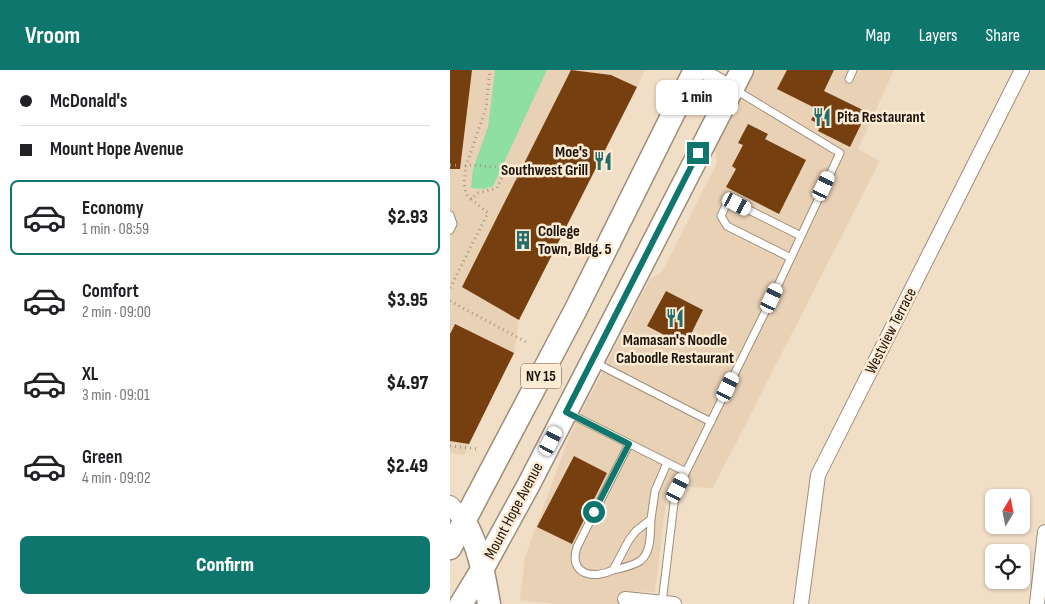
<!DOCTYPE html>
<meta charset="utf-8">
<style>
:root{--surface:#fff;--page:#f6f6f6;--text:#202124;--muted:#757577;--line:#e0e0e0;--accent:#0f766e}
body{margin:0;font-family:"Sofia Sans Condensed",sans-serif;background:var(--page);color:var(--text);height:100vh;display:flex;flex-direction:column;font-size:19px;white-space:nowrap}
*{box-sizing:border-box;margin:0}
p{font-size:16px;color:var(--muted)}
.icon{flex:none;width:28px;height:28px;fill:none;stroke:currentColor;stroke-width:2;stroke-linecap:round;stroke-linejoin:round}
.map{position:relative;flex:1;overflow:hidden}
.sheet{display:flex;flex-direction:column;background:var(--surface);width:450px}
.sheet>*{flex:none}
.banner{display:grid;align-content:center;height:110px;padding:0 20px;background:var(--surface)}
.needle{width:32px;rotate:10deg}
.buttons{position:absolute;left:535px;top:419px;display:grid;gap:10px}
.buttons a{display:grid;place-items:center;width:45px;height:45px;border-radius:8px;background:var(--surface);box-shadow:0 1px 4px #0004;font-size:25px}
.end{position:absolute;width:22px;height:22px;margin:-11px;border:6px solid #0f766e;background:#fff;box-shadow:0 0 0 2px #fff}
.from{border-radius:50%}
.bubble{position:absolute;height:35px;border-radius:8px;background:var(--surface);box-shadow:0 1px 4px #0004;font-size:16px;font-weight:800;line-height:35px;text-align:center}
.car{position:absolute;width:15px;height:30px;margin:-15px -8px;border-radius:6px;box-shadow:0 0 4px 1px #0007;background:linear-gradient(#fff 24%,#345 0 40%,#fff 0 76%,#345 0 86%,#fff 0)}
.banner b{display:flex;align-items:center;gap:18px;height:48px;font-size:19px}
.banner b+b{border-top:1px solid var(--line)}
.banner i{width:12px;height:12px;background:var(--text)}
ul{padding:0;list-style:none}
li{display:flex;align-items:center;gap:15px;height:75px;margin:0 10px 8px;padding:0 10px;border:2px solid transparent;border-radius:8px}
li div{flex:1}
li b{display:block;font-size:19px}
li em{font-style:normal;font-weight:800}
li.selected{border-color:var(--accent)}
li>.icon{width:45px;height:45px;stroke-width:1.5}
.cta{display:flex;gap:10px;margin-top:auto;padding:10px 20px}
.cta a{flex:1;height:58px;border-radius:8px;background:var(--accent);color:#fff;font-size:20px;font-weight:800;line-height:58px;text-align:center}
header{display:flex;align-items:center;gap:30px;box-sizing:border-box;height:70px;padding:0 25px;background:var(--accent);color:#fff}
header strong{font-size:24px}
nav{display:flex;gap:28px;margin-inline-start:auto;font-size:18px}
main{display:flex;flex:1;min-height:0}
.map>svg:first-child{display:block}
.built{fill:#e9d1b5}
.green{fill:#8fdfa3}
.building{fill:#753f0f}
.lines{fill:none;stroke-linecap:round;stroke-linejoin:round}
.service-casing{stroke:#9e8d78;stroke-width:9}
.minor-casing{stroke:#9e8d78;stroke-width:16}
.tertiary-casing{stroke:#9e8d78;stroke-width:20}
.primary-casing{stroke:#9e8d78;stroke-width:25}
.path{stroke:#a49785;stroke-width:3;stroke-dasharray:1 4;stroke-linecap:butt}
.service{stroke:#fff;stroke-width:7}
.minor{stroke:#fff;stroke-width:14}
.tertiary{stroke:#fff;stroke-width:18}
.primary{stroke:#fff;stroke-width:22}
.route{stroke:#0f766e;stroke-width:6}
.labels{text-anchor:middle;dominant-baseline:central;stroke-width:5;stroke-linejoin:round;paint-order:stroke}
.shield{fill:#fdebd4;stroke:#5e5448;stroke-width:1}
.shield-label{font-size:15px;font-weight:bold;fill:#1a140c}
.poi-label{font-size:16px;font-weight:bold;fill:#1a140c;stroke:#fdebd4;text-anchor:start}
.street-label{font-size:16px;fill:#1a140c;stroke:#fdebd4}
</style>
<header>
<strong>Vroom</strong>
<nav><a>Map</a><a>Layers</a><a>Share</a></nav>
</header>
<main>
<section class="sheet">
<div class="banner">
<b><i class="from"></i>McDonald's</b>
<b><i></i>Mount Hope Avenue</b>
</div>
<ul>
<li class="selected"><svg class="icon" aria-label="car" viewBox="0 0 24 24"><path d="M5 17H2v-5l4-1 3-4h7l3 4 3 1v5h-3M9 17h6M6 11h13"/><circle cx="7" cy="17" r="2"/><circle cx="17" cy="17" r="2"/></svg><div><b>Economy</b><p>1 min · 08:59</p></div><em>$2.93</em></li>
<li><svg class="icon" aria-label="car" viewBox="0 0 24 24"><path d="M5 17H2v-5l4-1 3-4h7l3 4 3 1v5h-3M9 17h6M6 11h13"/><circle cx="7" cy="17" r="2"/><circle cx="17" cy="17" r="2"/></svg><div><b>Comfort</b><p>2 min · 09:00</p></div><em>$3.95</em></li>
<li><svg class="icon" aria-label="car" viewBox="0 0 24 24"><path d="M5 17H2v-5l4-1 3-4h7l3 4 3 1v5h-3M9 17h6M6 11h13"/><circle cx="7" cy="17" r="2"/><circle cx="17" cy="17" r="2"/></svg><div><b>XL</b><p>3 min · 09:01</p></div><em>$4.97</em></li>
<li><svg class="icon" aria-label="car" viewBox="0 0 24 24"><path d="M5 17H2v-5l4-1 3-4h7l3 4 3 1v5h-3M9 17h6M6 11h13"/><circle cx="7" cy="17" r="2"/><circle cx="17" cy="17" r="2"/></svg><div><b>Green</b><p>4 min · 09:02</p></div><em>$2.49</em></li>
</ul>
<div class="cta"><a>Confirm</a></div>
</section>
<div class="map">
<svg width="595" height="534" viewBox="0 0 595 534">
<rect width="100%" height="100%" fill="#f0dec7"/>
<!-- built -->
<path class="built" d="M 0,0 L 195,0 L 179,34 L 69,250 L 64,283 L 14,385 L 0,383 Z
M 306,0 L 444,0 L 408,79 L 430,91 L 263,418 L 218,416 L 205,522 L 173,521 L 171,534 L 104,534 L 70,530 L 75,487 L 119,367 L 200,209 L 212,202 L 267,93 L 265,80 Z"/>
<!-- green -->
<path class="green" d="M 45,0 L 97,0 L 43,116 L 34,119 L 21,118 L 23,99 L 38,57 Z"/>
<!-- building -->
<path class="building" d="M 0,0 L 22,0 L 10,99 L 0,99 Z
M 121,0 L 161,5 L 187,17 L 69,250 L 12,217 Z
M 337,0 L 384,0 L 374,21 L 417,42 L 400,77 L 368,61 L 371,55 L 361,50 L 367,39 L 327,19 Z
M 298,54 L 318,64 L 315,69 L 356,90 L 329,144 L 276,117 L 286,99 L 282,96 L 293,75 L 288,73 Z
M 216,221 L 253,240 L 235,276 L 197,256 Z
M 5,254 L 64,283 L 19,374 L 0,371 L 0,264 Z
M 124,386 L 157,403 L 122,474 L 87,457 Z"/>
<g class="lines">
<!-- service casing -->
<g class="service-casing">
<path id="service" d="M 399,9 L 403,0
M 0,145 L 3,154 L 0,160
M 341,188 L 277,156 L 271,146 L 276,135 L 287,134 L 351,166
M 144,292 L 261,352
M 118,343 L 236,402
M 179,374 L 127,477 C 118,504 143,510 163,500 L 179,470 L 186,461 L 201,449 L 205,421 L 217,393
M 163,500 C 172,498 183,496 190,491 C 202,482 200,462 201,449
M 212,533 L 224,433 L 228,418 L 322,228 L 390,83 L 284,19"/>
</g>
<!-- minor casing -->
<g class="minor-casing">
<path id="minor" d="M 251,0 L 282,18
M 175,529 L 224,534
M 351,534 L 368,405 L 572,0
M 587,534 L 595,462"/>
</g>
<!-- tertiary casing -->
<g class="tertiary-casing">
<path id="tertiary" d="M 0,435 L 14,450"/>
</g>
<!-- primary casing -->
<g class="primary-casing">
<path id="primary" d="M 14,450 C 29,477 34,504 39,534
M 0,478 L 125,241 L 245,0
M 11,534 L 33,498 L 79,414 L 292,0"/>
</g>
<!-- path -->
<path class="path" d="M 0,95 L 16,96 L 21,95 L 56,98
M 21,129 L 16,124 L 14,113 L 16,96 L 36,38 L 40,0
M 0,218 L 38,143 L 21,129 L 28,123 L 47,118 L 54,103 L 67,109
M 0,231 L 78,273
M 0,376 L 28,379"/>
<!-- service -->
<use href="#service" class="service"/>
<!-- minor -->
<use href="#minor" class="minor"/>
<!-- tertiary -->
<use href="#tertiary" class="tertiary"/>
<!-- primary -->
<use href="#primary" class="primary"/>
</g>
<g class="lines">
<!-- route -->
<path class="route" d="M 144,442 L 179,374 L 116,342 L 248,83"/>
</g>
<!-- icons -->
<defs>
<g id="restaurant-bare" transform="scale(1.5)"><path d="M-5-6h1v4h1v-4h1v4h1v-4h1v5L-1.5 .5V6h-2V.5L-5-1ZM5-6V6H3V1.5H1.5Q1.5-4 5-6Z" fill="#246e6a" stroke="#fdebd4" stroke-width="2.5" paint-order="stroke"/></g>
<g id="building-bare" transform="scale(1.5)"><path d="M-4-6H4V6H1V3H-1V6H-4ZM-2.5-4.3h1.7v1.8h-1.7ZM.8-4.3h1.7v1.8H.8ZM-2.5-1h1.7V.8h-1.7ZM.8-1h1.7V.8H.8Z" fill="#246e6a" stroke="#fdebd4" stroke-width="2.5" paint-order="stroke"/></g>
</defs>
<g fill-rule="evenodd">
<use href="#restaurant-bare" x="372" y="47"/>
<use href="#restaurant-bare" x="153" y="91"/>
<use href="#building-bare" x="73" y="170"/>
<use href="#restaurant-bare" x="225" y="248"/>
</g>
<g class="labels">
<!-- shield labels -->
<rect class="shield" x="71" y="293.5" width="40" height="25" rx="4"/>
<g class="shield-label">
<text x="91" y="306">NY 15</text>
</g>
<!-- poi labels -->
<g class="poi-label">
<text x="387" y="47">Pita Restaurant</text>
<text x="138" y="82" text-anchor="end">Moe's<tspan x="138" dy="18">Southwest Grill</tspan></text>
<text x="88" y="161">College<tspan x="88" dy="18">Town, Bldg. 5</tspan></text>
<text x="225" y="270" text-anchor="middle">Mamasan's Noodle<tspan x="225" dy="18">Caboodle Restaurant</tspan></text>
</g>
<!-- street labels -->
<g class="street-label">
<text transform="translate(441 261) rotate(-63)">Westview Terrace</text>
<text transform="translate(64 441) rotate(-62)">Mount Hope Avenue</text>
</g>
</g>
</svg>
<div class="buttons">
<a><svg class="needle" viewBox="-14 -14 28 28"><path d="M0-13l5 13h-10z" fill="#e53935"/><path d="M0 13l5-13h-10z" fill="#757577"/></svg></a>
<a><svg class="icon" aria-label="locate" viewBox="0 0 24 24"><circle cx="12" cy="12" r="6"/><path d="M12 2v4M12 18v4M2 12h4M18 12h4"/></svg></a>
</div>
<i class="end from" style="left:144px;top:442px"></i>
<i class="end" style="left:248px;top:83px"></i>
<div class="bubble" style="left:206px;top:10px;width:82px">1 min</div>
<i class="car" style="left:374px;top:116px;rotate:25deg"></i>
<i class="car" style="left:287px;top:134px;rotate:117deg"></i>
<i class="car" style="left:322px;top:228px;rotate:25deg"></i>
<i class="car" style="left:278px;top:317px;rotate:26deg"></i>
<i class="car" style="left:101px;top:371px;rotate:28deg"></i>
<i class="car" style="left:228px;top:418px;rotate:27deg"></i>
</div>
</main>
